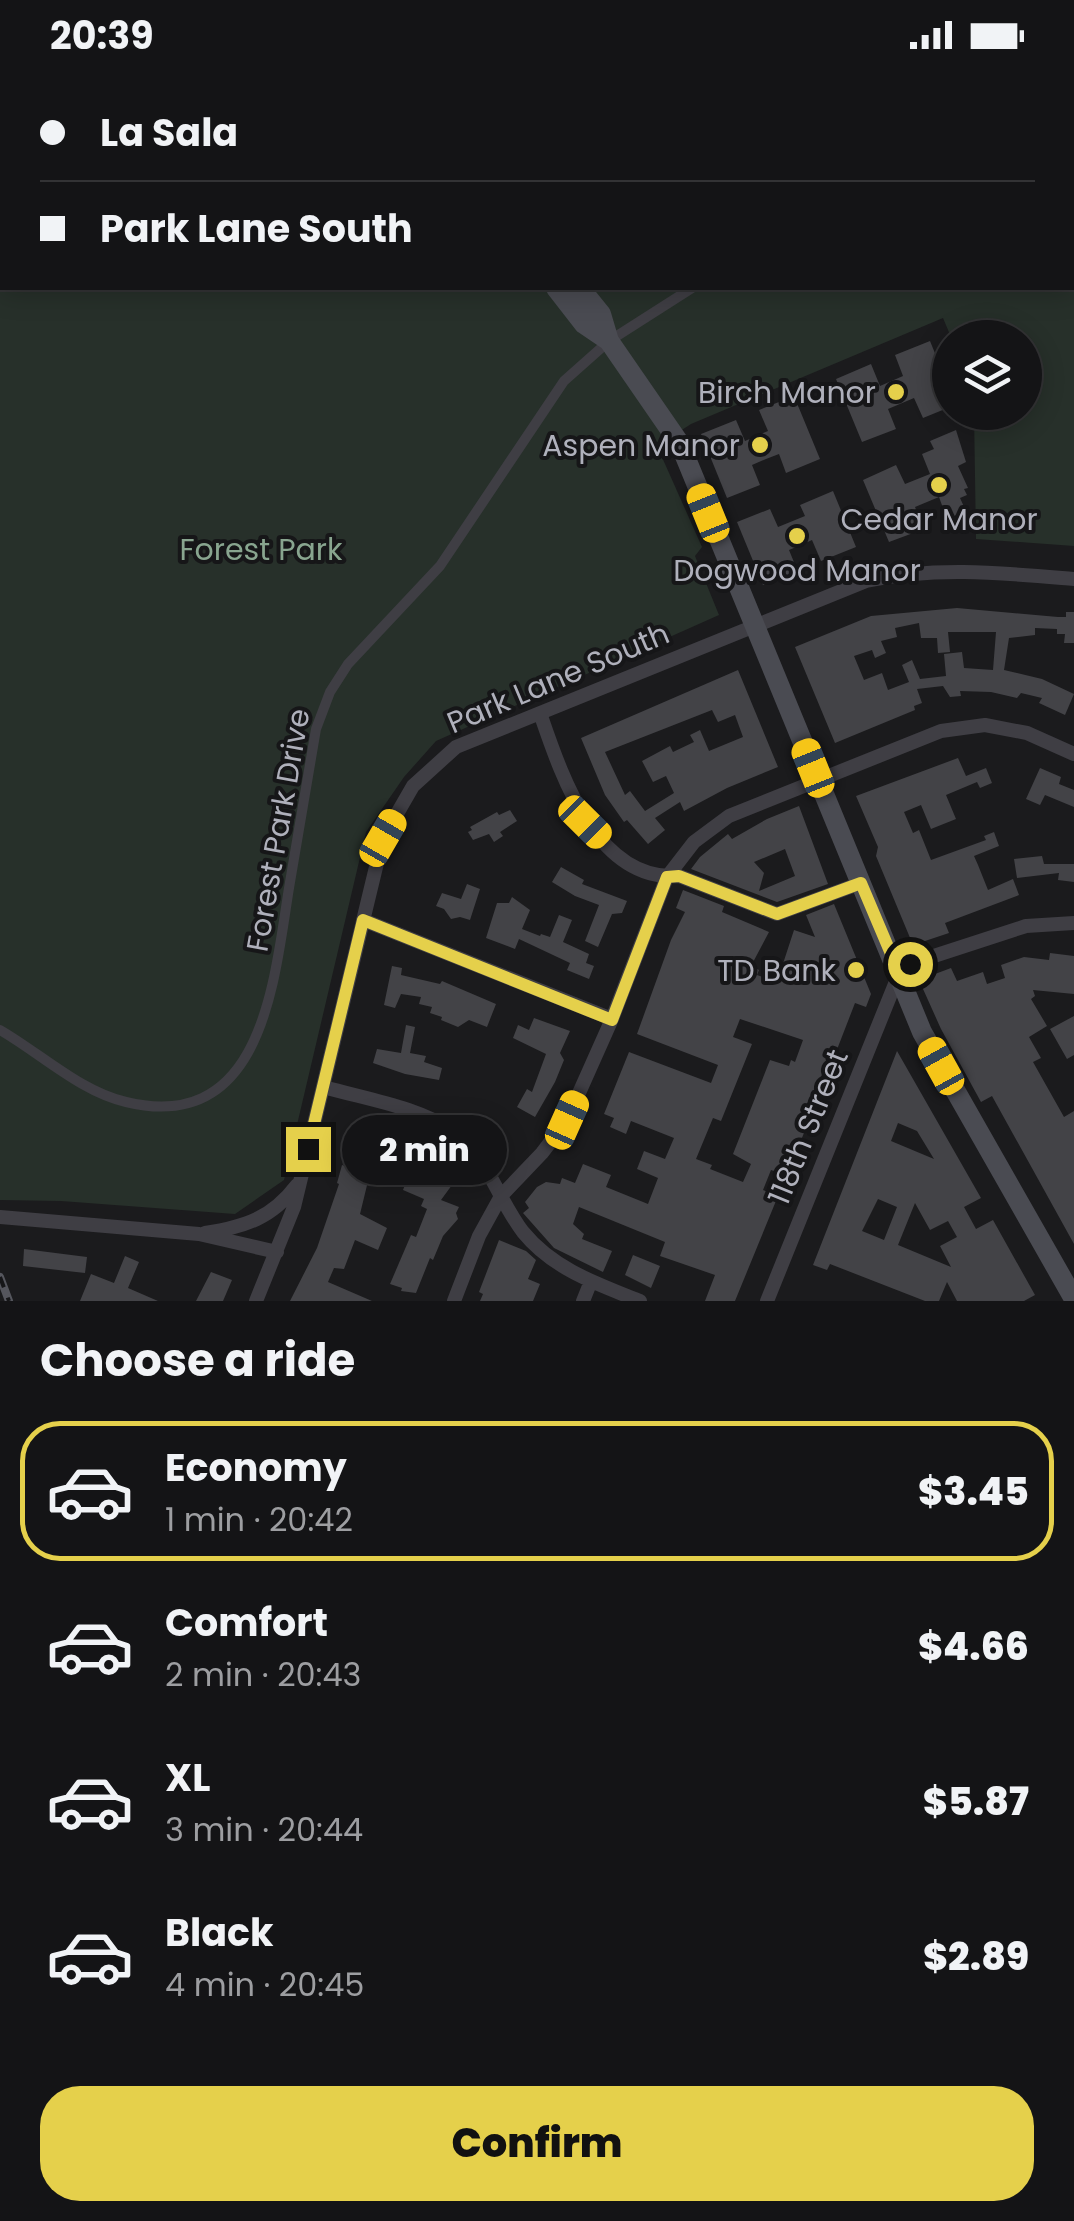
<!DOCTYPE html>
<meta charset="utf-8">
<style>
:root{--surface:#141416;--page:#1d1d1f;--text:#f1f3f6;--muted:#9d9ea1;--line:#333335;--accent:#e5d04b}
body{margin:0;font-family:Poppins,sans-serif;background:var(--page);color:var(--text);height:100vh;display:flex;flex-direction:column;font-size:38px;white-space:nowrap}
*{box-sizing:border-box;margin:0}
p{font-size:32px;color:var(--muted)}
.icon{flex:none;width:55px;height:55px;fill:none;stroke:currentColor;stroke-width:2;stroke-linecap:round;stroke-linejoin:round}
.map{position:relative;height:1231px;overflow:hidden}
.details{display:flex;flex-direction:column;background:var(--surface);flex:1}
.details>*{flex:none}
.guide{position:absolute;left:0px;top:0px;width:1075px;height:220px;box-shadow:0 5px 25px #0003,0 0 0 2px var(--line);display:grid;align-content:center;height:220px;padding:0 40px;background:var(--surface)}
.tools{position:absolute;left:932px;top:250px;display:grid;gap:20px}
.tools a{display:grid;place-items:center;width:110px;height:110px;border-radius:50%;background:var(--surface);box-shadow:0 5px 25px #0003,0 0 0 2px var(--line);font-size:50px}
.end{position:absolute;width:45px;height:45px;margin:-22px;border:12px solid #e5d04b;background:#111;box-shadow:0 0 0 5px #111}
.from{border-radius:50%}
.bubble{position:absolute;height:70px;border-radius:35px;background:var(--surface);box-shadow:0 5px 25px #0003,0 0 0 2px var(--line);font-size:32px;font-weight:800;line-height:70px;text-align:center}
.car{position:absolute;width:30px;height:60px;margin:-30px -15px;border-radius:12px;box-shadow:0 0 8px 2px #0007;background:linear-gradient(#f5c518 24%,#345 0 40%,#f5c518 0 76%,#345 0 86%,#f5c518 0)}
.guide b{display:flex;align-items:center;gap:35px;height:95px;font-size:38px}
.guide b+b{border-top:2px solid var(--line)}
.guide i{width:25px;height:25px;background:var(--text)}
ul{padding:0;list-style:none}
li{display:flex;align-items:center;gap:30px;height:140px;margin:0 20px 15px;padding:0 20px;border:5px solid transparent;border-radius:40px}
li div{flex:1}
li b{display:block;font-size:38px}
li em{font-style:normal;font-weight:800}
li.active{border-color:var(--accent)}
li>.icon{width:90px;height:90px;stroke-width:1.5}
h2{padding:0 40px;font-size:45px;line-height:120px}
.cta{display:flex;gap:20px;margin-top:auto;padding:20px 40px}
.cta a{flex:1;height:115px;border-radius:40px;background:var(--accent);color:#111;font-size:40px;font-weight:800;line-height:115px;text-align:center}
.status{display:flex;justify-content:space-between;align-items:center;height:70px;padding:0 50px;background:var(--surface);direction:ltr}
.status svg{height:28px;fill:currentColor}
.map>svg:first-child{display:block}
.green{fill:#27302a;fill-rule:evenodd}
.building{fill:#434347;fill-rule:evenodd}
.lines{fill:none;stroke-linecap:round;stroke-linejoin:round}
.pedestrian{stroke:#3f3e44;stroke-width:10}
.minor{stroke:#3f3e44;stroke-width:14}
.secondary{stroke:#4a4b52;stroke-width:20}
.motorway{stroke:#696972;stroke-width:25}
.rail-casing{stroke:#55565d;stroke-width:8}
.rail{stroke:#161618;stroke-width:4;stroke-dasharray:11;stroke-linecap:butt}
.route{stroke:#e5d04b;stroke-width:12}
.poi-dot{fill:#e5d04b;stroke:#161618;stroke-width:4}
.labels{text-anchor:middle;dominant-baseline:central;stroke-width:8;stroke-linejoin:round;paint-order:stroke}
.poi-label{font-size:30px;fill:#afb0bb;stroke:#161618;text-anchor:end}
.park-label{font-size:30px;fill:#88a58f;stroke:#161618}
.street-label{font-size:30px;fill:#afb0bb;stroke:#161618}
</style>
<div class="status"><b>20:39</b><svg viewBox="0 0 49 12"><path d="M0 12V9h3v3zM5 12V6h3v6zM10 12V3h3v9zM15 12V0h3v12zM26 1h20v11H26zM47 4h2v5h-2z"/></svg></div>
<div class="map">
<svg width="1074" height="1231" viewBox="0 0 1074 1231">
<rect width="100%" height="100%" fill="#1b1b1d"/>
<!-- green -->
<path class="green" d="M 0,0 L 1074,0 L 1074,476 L 976,469 L 974,343 L 1025,342 L 1025,268 L 951,267 L 943,248 L 691,354 L 657,376 L 702,477 L 695,486 L 719,545 L 436,671 L 404,707 L 366,762 L 284,1110 L 235,1144 L 61,1131 L 0,1130 ZM 2,2 L 1072,2 L 1072,218 L 2,218 Z"/>
<!-- building -->
<path class="building" d="M 930,271 L 950,320 L 950,337 L 923,348 L 914,328 L 888,339 L 896,359 L 862,372 L 836,309 L 871,294 L 880,316 L 903,306 L 895,285 Z
M 794,326 L 820,389 L 786,403 L 779,384 L 766,389 L 752,395 L 760,415 L 727,428 L 701,364 L 736,350 L 745,371 L 768,361 L 759,340 Z
M 956,360 L 966,392 L 958,396 L 968,418 L 964,419 L 967,425 L 960,428 L 966,441 L 947,449 L 939,427 L 915,437 L 924,459 L 889,472 L 863,410 L 896,395 L 905,414 L 930,404 L 922,384 L 934,379 L 930,371 Z
M 833,421 L 856,477 L 821,491 L 812,470 L 801,475 L 789,480 L 798,502 L 763,515 L 737,452 L 770,439 L 778,457 L 805,446 L 800,435 Z
M 957,538 L 1058,547 L 1066,547 L 1066,542 L 1074,542 L 1074,573 L 1064,573 L 1065,564 L 1057,564 L 1057,559 L 1035,558 L 1035,565 L 1009,568 L 1004,600 L 1042,609 L 1074,624 L 1065,645 L 1039,633 L 1042,628 L 1021,623 L 1017,628 L 991,622 L 960,621 L 961,626 L 950,627 L 943,616 L 917,619 L 922,633 L 914,636 L 915,640 L 835,673 L 795,577 L 871,546 ZM 919,553 L 921,568 L 937,568 L 938,583 L 950,582 L 948,562 L 996,562 L 993,600 L 964,598 L 962,582 L 944,584 L 946,606 L 920,609 L 912,590 L 902,595 L 909,612 L 888,620 L 882,603 L 864,610 L 854,586 L 872,580 L 875,588 L 886,583 L 881,571 L 897,567 L 895,558 Z
M 738,600 L 778,697 L 727,718 L 684,741 L 680,732 L 655,748 L 665,760 L 648,774 L 627,750 L 624,752 L 605,725 L 581,668 ZM 712,640 L 718,652 L 735,645 L 743,667 L 709,681 L 700,660 L 690,665 L 694,672 L 673,682 L 670,676 L 642,691 L 653,712 L 666,706 L 674,723 L 645,741 L 630,721 L 625,725 L 605,682 Z
M 958,688 L 966,706 L 986,698 L 992,713 L 980,718 L 977,712 L 946,725 L 956,749 L 931,759 L 921,735 L 904,742 L 913,763 L 919,760 L 931,790 L 986,770 L 984,766 L 994,762 L 999,776 L 974,786 L 978,795 L 988,820 L 1013,809 L 1019,825 L 945,853 L 949,863 L 913,875 L 876,786 L 878,777 L 856,726 Z
M 1040,698 L 1061,707 L 1059,714 L 1074,720 L 1074,737 L 1045,725 L 1040,735 L 1026,729 Z
M 799,736 L 828,814 L 777,832 L 691,799 L 700,787 L 728,764 L 732,769 L 767,749 ZM 785,779 L 795,806 L 759,821 L 764,803 L 754,792 Z
M 510,740 L 517,751 L 500,762 L 503,766 L 494,772 L 489,764 L 473,770 L 468,762 L 472,760 L 470,757 L 497,742 L 499,745 Z
M 1042,786 L 1044,794 L 1074,794 L 1074,812 L 1058,810 L 1059,803 L 1017,808 L 1014,789 Z
M 561,797 L 584,810 L 582,814 L 627,831 L 622,843 L 612,844 L 598,877 L 585,871 L 599,835 L 575,826 L 552,812 Z
M 467,814 L 480,819 L 470,850 L 460,847 L 451,849 L 444,839 L 436,836 L 442,823 L 461,829 Z
M 683,820 L 724,836 L 722,842 L 769,862 L 751,896 L 759,900 L 757,905 L 777,912 L 794,860 L 815,867 L 806,845 L 834,834 L 871,924 L 866,937 L 855,933 L 831,995 L 826,993 L 820,1010 L 824,1012 L 787,1106 L 771,1100 L 763,1120 L 778,1126 L 735,1231 L 705,1231 L 715,1205 L 660,1186 L 665,1172 L 579,1137 L 573,1154 L 584,1164 L 582,1169 L 612,1181 L 603,1202 L 554,1178 L 523,1143 L 529,1138 L 525,1132 L 537,1117 L 546,1112 L 560,1114 L 562,1108 L 575,1113 L 583,1094 L 611,1105 L 606,1117 L 648,1134 L 658,1108 L 637,1099 L 644,1081 L 665,1089 L 674,1068 L 631,1051 L 626,1064 L 610,1057 L 614,1048 L 604,1044 L 629,982 L 711,1013 L 718,995 L 637,964 L 671,870 L 685,842 L 676,838 ZM 740,949 L 803,970 L 795,992 L 791,990 L 789,996 L 770,990 L 733,1084 L 751,1094 L 743,1112 L 710,1099 L 712,1095 L 696,1089 L 713,1048 L 721,1051 L 752,974 L 733,967 Z
M 512,827 L 530,840 L 522,859 L 540,866 L 541,864 L 550,867 L 559,845 L 572,850 L 563,872 L 589,884 L 586,893 L 594,896 L 589,909 L 567,900 L 570,893 L 519,869 L 515,879 L 486,868 L 497,833 L 509,833 Z
M 1050,883 L 1074,886 L 1074,924 L 1033,920 L 1035,926 L 1031,929 L 1047,956 L 1029,967 L 1041,988 L 1033,992 L 1064,1047 L 1074,1041 L 1074,1174 L 992,1026 L 981,1032 L 941,959 L 919,910 L 951,898 L 957,911 L 983,902 L 987,914 L 1005,908 L 1001,895 L 1024,887 L 1049,890 Z
M 392,896 L 402,898 L 401,905 L 440,914 L 442,911 L 496,934 L 487,957 L 469,950 L 458,957 L 441,950 L 442,947 L 430,943 L 432,937 L 419,934 L 421,927 L 401,924 L 395,938 L 384,935 Z
M 1074,946 L 1074,985 L 1067,989 L 1050,959 Z
M 534,948 L 570,961 L 560,983 L 564,990 L 555,1012 L 535,1047 L 517,1037 L 527,1019 L 532,1022 L 546,984 L 513,968 L 518,955 L 529,960 Z
M 406,955 L 415,957 L 410,983 L 426,986 L 424,992 L 442,998 L 439,1010 L 405,1004 L 373,993 L 377,979 L 401,983 Z
M 897,981 L 981,1128 L 964,1137 L 976,1159 L 993,1150 L 1035,1225 L 1024,1231 L 957,1231 L 947,1212 L 939,1231 L 925,1231 L 830,1194 L 827,1200 L 813,1195 ZM 898,1053 L 917,1061 L 934,1089 L 891,1071 ZM 878,1129 L 897,1137 L 884,1170 L 862,1161 ZM 915,1133 L 930,1160 L 948,1151 L 957,1167 L 940,1176 L 951,1197 L 898,1175 Z
M 354,1055 L 418,1073 L 441,1085 L 439,1090 L 460,1104 L 441,1130 L 459,1137 L 456,1143 L 458,1149 L 443,1166 L 433,1190 L 430,1188 L 416,1223 L 401,1221 L 402,1218 L 390,1214 L 411,1165 L 416,1167 L 427,1139 L 421,1136 L 424,1129 L 403,1120 L 413,1094 L 392,1081 L 351,1070 Z
M 342,1095 L 370,1103 L 360,1144 L 387,1158 L 378,1180 L 355,1170 L 344,1199 L 334,1198 L 328,1212 L 372,1231 L 290,1231 L 317,1178 L 339,1114 L 337,1113 Z
M 499,1170 L 526,1181 L 536,1190 L 528,1209 L 540,1214 L 533,1231 L 480,1231 L 483,1224 L 479,1222 Z
M 24,1179 L 87,1187 L 85,1203 L 23,1196 Z
M 633,1185 L 660,1196 L 651,1218 L 625,1205 Z
M 125,1186 L 139,1192 L 128,1218 L 158,1231 L 80,1231 L 91,1204 L 114,1213 Z
M 211,1202 L 232,1210 L 223,1231 L 196,1231 Z"/>
<g class="lines">
<!-- pedestrian -->
<path class="pedestrian" d="M 1072,165 L 1074,165
M 0,960 C 40,983 81,1022 126,1032 C 263,1065 274,911 289,818 C 298,765 307,712 316,659 L 330,622 L 348,594 L 440,496 L 564,311 L 609,271 L 692,218"/>
<!-- minor -->
<path class="minor" d="M 540,643 C 561,704 596,812 679,806 L 777,844 L 861,813
M 363,850 L 612,949
M 897,898 L 1026,856 L 1074,853
M 324,1017 C 365,1029 419,1037 454,1062 C 487,1086 499,1131 523,1162 C 553,1199 597,1214 640,1231
M 0,1147 L 199,1164 L 277,1182
M 205,1163 C 245,1157 272,1148 297,1115
M 256,1231 L 294,1137 L 383,768 L 413,716 L 456,677 L 866,511 C 936,496 1003,503 1074,509
M 454,1231 L 479,1166 L 501,1126 L 542,1083 L 567,1050 L 612,949 L 667,807 L 694,772 L 729,746 L 941,661 L 985,655 L 1027,663 L 1074,684
M 583,1231 L 591,1211
M 767,1231 L 899,904"/>
<!-- secondary -->
<path class="secondary" d="M 382,0 L 384,2
M 418,0 L 420,2
M 951,0 L 957,2
M 1045,0 L 1055,2
M 1072,7 L 1074,7
M 1072,82 L 1074,83
M 556,218 L 584,254 L 609,271
M 580,218 L 601,244 L 609,271 L 680,374 L 922,962 L 1074,1229"/>
<!-- motorway -->
<path class="motorway" d="M 204,0 L 207,2
M 665,0 L 675,2
M 722,0 L 730,2
M 755,0 L 758,2
M 1072,99 L 1074,99"/>
<!-- rail casing -->
<g class="rail-casing">
<path id="rail" d="M 0,1207 L 9,1231"/>
</g>
<!-- rail -->
<use href="#rail" class="rail"/>
</g>
<g class="lines">
<!-- route -->
<path class="route" d="M 308,1079 L 363,850 L 612,950 L 667,807 L 679,806 L 777,844 L 861,813 L 897,898 L 910,894"/>
</g>
<!-- markers -->
<g class="poi-dot">
<circle cx="896" cy="322" r="10"/>
<circle cx="760" cy="375" r="10"/>
<circle cx="939" cy="415" r="10"/>
<circle cx="797" cy="466" r="10"/>
<circle cx="856" cy="900" r="10"/>
</g>
<g class="labels">
<!-- poi labels -->
<g class="poi-label">
<text x="876" y="322">Birch Manor</text>
<text x="740" y="375">Aspen Manor</text>
<text x="939" y="449" text-anchor="middle">Cedar Manor</text>
<text x="797" y="500" text-anchor="middle">Dogwood Manor</text>
<text x="836" y="900">TD Bank</text>
</g>
<!-- park labels -->
<g class="park-label">
<text x="261" y="479">Forest Park</text>
</g>
<!-- street labels -->
<g class="street-label">
<text transform="translate(558 608) rotate(-23)">Park Lane South</text>
<text transform="translate(278 760) rotate(-80)">Forest Park Drive</text>
<text transform="translate(808 1057) rotate(-68)">118th Street</text>
</g>
</g>
</svg>
<div class="tools">
<a><svg class="icon" aria-label="layers" viewBox="0 0 24 24"><path d="M12 4l9 5-9 5-9-5zM3 14l9 5 9-5"/></svg></a>
</div>
<i class="end from" style="left:910px;top:894px"></i>
<i class="end" style="left:308px;top:1079px"></i>
<div class="bubble" style="left:342px;top:1045px;width:165px">2 min</div>
<i class="car" style="left:708px;top:443px;rotate:338deg"></i>
<i class="car" style="left:813px;top:698px;rotate:338deg"></i>
<i class="car" style="left:585px;top:752px;rotate:135deg"></i>
<i class="car" style="left:383px;top:768px;rotate:30deg"></i>
<i class="car" style="left:941px;top:996px;rotate:331deg"></i>
<i class="car" style="left:567px;top:1050px;rotate:24deg"></i>
<div class="guide">
<b><i class="from"></i>La Sala</b>
<b><i></i>Park Lane South</b>
</div>
</div>
<section class="details">
<h2>Choose a ride</h2>
<ul>
<li class="active"><svg class="icon" aria-label="car" viewBox="0 0 24 24"><path d="M5 17H2v-5l4-1 3-4h7l3 4 3 1v5h-3M9 17h6M6 11h13"/><circle cx="7" cy="17" r="2"/><circle cx="17" cy="17" r="2"/></svg><div><b>Economy</b><p>1 min · 20:42</p></div><em>$3.45</em></li>
<li><svg class="icon" aria-label="car" viewBox="0 0 24 24"><path d="M5 17H2v-5l4-1 3-4h7l3 4 3 1v5h-3M9 17h6M6 11h13"/><circle cx="7" cy="17" r="2"/><circle cx="17" cy="17" r="2"/></svg><div><b>Comfort</b><p>2 min · 20:43</p></div><em>$4.66</em></li>
<li><svg class="icon" aria-label="car" viewBox="0 0 24 24"><path d="M5 17H2v-5l4-1 3-4h7l3 4 3 1v5h-3M9 17h6M6 11h13"/><circle cx="7" cy="17" r="2"/><circle cx="17" cy="17" r="2"/></svg><div><b>XL</b><p>3 min · 20:44</p></div><em>$5.87</em></li>
<li><svg class="icon" aria-label="car" viewBox="0 0 24 24"><path d="M5 17H2v-5l4-1 3-4h7l3 4 3 1v5h-3M9 17h6M6 11h13"/><circle cx="7" cy="17" r="2"/><circle cx="17" cy="17" r="2"/></svg><div><b>Black</b><p>4 min · 20:45</p></div><em>$2.89</em></li>
</ul>
<div class="cta"><a>Confirm</a></div>
</section>
